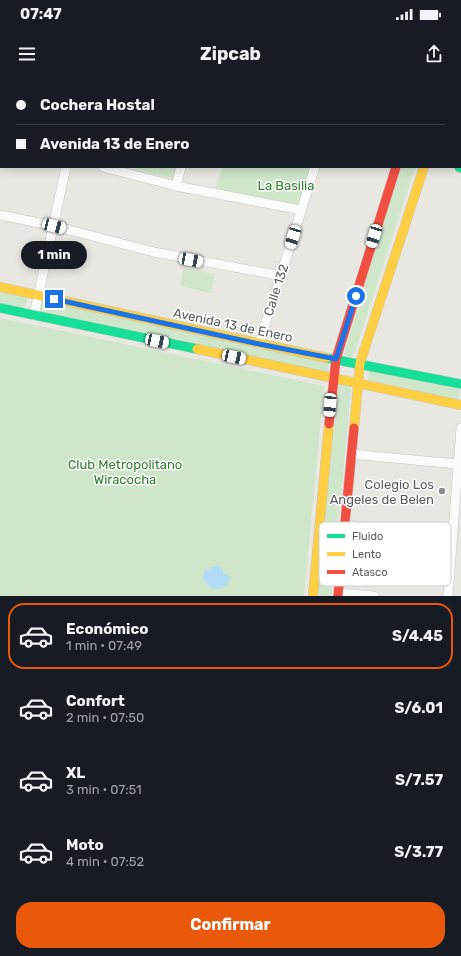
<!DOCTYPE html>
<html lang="es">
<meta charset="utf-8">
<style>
:root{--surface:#171b24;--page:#20242c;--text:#f1f3f6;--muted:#9ea1a6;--line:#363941;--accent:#ea580c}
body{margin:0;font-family:Rubik,sans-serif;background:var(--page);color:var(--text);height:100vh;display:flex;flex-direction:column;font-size:15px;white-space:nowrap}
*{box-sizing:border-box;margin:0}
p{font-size:13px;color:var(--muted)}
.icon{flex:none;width:22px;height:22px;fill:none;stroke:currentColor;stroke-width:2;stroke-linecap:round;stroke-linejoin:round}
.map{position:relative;height:516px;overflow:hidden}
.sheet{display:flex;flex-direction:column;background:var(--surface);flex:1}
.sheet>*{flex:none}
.hud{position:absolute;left:0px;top:0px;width:461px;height:88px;box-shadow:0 2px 10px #0003;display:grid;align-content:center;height:88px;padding:0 16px;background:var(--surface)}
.end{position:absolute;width:18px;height:18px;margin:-9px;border:5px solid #1a73e8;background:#fff;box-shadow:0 0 0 2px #fff}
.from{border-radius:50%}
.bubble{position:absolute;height:28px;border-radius:14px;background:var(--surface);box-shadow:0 2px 10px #0003;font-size:13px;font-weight:700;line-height:28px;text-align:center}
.car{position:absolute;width:12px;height:24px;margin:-12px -6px;border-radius:5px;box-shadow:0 0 3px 1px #0007;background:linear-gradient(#fff 24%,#345 0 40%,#fff 0 76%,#345 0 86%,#fff 0)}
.hud b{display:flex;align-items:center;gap:14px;height:38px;font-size:15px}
.hud b+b{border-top:1px solid var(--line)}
.hud i{width:10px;height:10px;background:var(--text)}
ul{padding:7px 0 0;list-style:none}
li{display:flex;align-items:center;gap:12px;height:66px;margin:0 8px 6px;padding:0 8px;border:2px solid transparent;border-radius:16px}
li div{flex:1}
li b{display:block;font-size:15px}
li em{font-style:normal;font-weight:700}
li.on{border-color:var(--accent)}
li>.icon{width:36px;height:36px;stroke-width:1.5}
.button{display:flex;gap:8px;margin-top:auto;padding:8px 16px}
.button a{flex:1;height:46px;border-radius:16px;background:var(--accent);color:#fff;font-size:16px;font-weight:700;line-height:46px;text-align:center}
.status{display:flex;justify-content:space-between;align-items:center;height:28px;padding:0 20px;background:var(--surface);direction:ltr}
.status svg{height:11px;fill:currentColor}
header{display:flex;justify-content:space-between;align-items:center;height:52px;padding:0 16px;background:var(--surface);font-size:18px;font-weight:700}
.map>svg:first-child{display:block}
.green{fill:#cfe6cb}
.water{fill:#b2dcf6}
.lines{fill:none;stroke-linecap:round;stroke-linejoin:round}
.street-casing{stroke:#c4c4c3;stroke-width:10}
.fast-casing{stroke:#c4c5c4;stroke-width:10}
.slow-casing{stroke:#c4c5c4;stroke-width:10}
.jam-casing{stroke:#c4c5c4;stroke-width:10}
.street{stroke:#fcfbfb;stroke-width:9}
.fast{stroke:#16e098;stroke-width:9}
.slow{stroke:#ffcf43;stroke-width:9}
.jam{stroke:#f24e42;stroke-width:9}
.route{stroke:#1a73e8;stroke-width:5}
.poi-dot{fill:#8a8d8e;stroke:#fff;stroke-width:1.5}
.labels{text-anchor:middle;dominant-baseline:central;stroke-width:3;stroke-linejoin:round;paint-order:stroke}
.park-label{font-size:13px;fill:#2e822e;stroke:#fff}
.street-label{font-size:13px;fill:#575c61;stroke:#fff}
.poi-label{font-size:13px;fill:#575c61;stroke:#fff;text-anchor:end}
.key{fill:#fff;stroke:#cdced0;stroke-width:1}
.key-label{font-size:11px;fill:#575c61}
</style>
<div class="status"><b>07:47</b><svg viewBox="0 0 49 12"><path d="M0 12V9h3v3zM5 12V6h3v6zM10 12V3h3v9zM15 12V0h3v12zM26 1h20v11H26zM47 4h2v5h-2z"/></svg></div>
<header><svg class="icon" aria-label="menu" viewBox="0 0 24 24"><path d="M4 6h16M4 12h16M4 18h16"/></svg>Zipcab<svg class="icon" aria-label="share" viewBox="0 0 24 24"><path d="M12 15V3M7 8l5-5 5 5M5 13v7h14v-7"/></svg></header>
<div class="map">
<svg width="461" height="516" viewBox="0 0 461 516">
<rect width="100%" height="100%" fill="#e8e7e2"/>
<!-- green -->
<path class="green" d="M 128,87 L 178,87 L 174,99 Z
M 222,87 L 312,87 L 300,125 L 215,110 Z
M 400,87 L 415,87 L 354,274 L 351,277 L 344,275 Z
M 184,188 L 215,194 L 211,213 L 180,206 Z
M 0,211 L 25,216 L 27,219 L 25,226 L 22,228 L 0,223 Z
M 42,219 L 329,283 L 327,293 L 38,231 Z
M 0,238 L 324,306 L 304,516 L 0,516 Z
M 369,291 L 458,309 L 460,312 L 458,320 L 368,300 Z
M 338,304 L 350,307 L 351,311 L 331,516 L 317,516 Z"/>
<!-- water -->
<path class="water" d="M 215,486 L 222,487 L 223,493 L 230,497 L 228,504 L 220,509 L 211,508 L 203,499 L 204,491 Z"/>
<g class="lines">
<!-- street casing -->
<g class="street-casing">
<path id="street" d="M 245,0 L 246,1
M 59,1 L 59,0
M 133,1 L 133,0
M 208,1 L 208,0
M 460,38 L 461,35
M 0,61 L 1,61
M 103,87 L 176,106 L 301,130
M 176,106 L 181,87
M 0,135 L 54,146 L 154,172 L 281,196
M 34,235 L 66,87
M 259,264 L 315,87
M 351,374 L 457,384
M 344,445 L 452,453
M 338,513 L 374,516
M 448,516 L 461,348"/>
</g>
<!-- fast casing -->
<g class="fast-casing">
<path id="fast" d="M 460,67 L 461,68
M 459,87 L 461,88
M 0,228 L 197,269
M 327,278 L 461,304"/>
</g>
<!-- slow casing -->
<g class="slow-casing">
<path id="slow" d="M 341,0 L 342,1
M 0,207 L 327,278
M 197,269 L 461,325
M 354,348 L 360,283 L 424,87
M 313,516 L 329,344"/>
</g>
<!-- jam casing -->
<g class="jam-casing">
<path id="jam" d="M 373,0 L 374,1
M 329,344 L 336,279 L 396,87
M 338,516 L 354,348"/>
</g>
<!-- street -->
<use href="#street" class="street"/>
<!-- fast -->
<use href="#fast" class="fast"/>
<!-- slow -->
<use href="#slow" class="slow"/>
<!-- jam -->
<use href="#jam" class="jam"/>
</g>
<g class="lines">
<!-- route -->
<path class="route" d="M 54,219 L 259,264 L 336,279 L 356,216"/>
</g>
<!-- markers -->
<circle class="poi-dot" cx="442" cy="411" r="4"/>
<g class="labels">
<!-- park labels -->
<g class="park-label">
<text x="286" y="105">La Basilia</text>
<text x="125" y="384">Club Metropolitano<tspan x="125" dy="15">Wiracocha</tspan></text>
</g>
<!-- street labels -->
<g class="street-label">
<text transform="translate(276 210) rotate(-72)">Calle 132</text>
<text transform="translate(233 245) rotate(12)">Avenida 13 de Enero</text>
</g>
<!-- poi labels -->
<g class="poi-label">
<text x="434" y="404">Colegio Los<tspan x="434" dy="15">Angeles de Belen</tspan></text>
</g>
</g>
<!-- legend -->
<rect x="319" y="442" width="132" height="64" rx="6" class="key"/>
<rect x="327" y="454" width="18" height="4" fill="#16e098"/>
<rect x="327" y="472" width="18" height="4" fill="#ffcf43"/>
<rect x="327" y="490" width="18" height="4" fill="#f24e42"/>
<g class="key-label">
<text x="352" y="460">Fluido</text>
<text x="352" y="478">Lento</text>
<text x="352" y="496">Atasco</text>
</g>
</svg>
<i class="end from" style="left:356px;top:216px"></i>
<i class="end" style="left:54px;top:219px"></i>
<div class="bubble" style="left:21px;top:161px;width:66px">1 min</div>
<i class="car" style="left:54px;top:146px;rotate:104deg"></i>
<i class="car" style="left:374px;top:156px;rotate:197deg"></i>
<i class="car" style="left:293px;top:157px;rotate:197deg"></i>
<i class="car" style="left:191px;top:180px;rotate:101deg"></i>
<i class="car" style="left:157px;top:261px;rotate:102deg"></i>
<i class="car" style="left:234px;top:277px;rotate:102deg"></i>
<i class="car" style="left:330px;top:325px;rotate:185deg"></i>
<div class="hud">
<b><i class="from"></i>Cochera Hostal</b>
<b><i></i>Avenida 13 de Enero</b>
</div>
</div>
<section class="sheet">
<ul>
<li class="on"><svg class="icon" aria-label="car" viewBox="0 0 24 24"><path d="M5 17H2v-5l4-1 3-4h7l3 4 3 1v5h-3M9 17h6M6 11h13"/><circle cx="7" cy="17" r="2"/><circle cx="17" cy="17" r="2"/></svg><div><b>Económico</b><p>1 min · 07:49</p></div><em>S/4.45</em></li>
<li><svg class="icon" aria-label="car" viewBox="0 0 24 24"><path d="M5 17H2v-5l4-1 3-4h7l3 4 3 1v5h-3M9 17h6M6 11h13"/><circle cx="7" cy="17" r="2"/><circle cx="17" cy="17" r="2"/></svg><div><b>Confort</b><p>2 min · 07:50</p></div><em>S/6.01</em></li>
<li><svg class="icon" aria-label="car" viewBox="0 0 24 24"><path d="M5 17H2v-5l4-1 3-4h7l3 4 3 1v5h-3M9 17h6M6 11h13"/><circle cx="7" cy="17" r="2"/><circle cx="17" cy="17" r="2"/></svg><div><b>XL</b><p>3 min · 07:51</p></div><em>S/7.57</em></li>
<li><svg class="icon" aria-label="car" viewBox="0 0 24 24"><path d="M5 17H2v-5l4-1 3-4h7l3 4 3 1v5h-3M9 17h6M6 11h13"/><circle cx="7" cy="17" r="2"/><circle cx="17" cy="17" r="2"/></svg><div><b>Moto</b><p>4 min · 07:52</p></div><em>S/3.77</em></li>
</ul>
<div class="button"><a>Confirmar</a></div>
</section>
